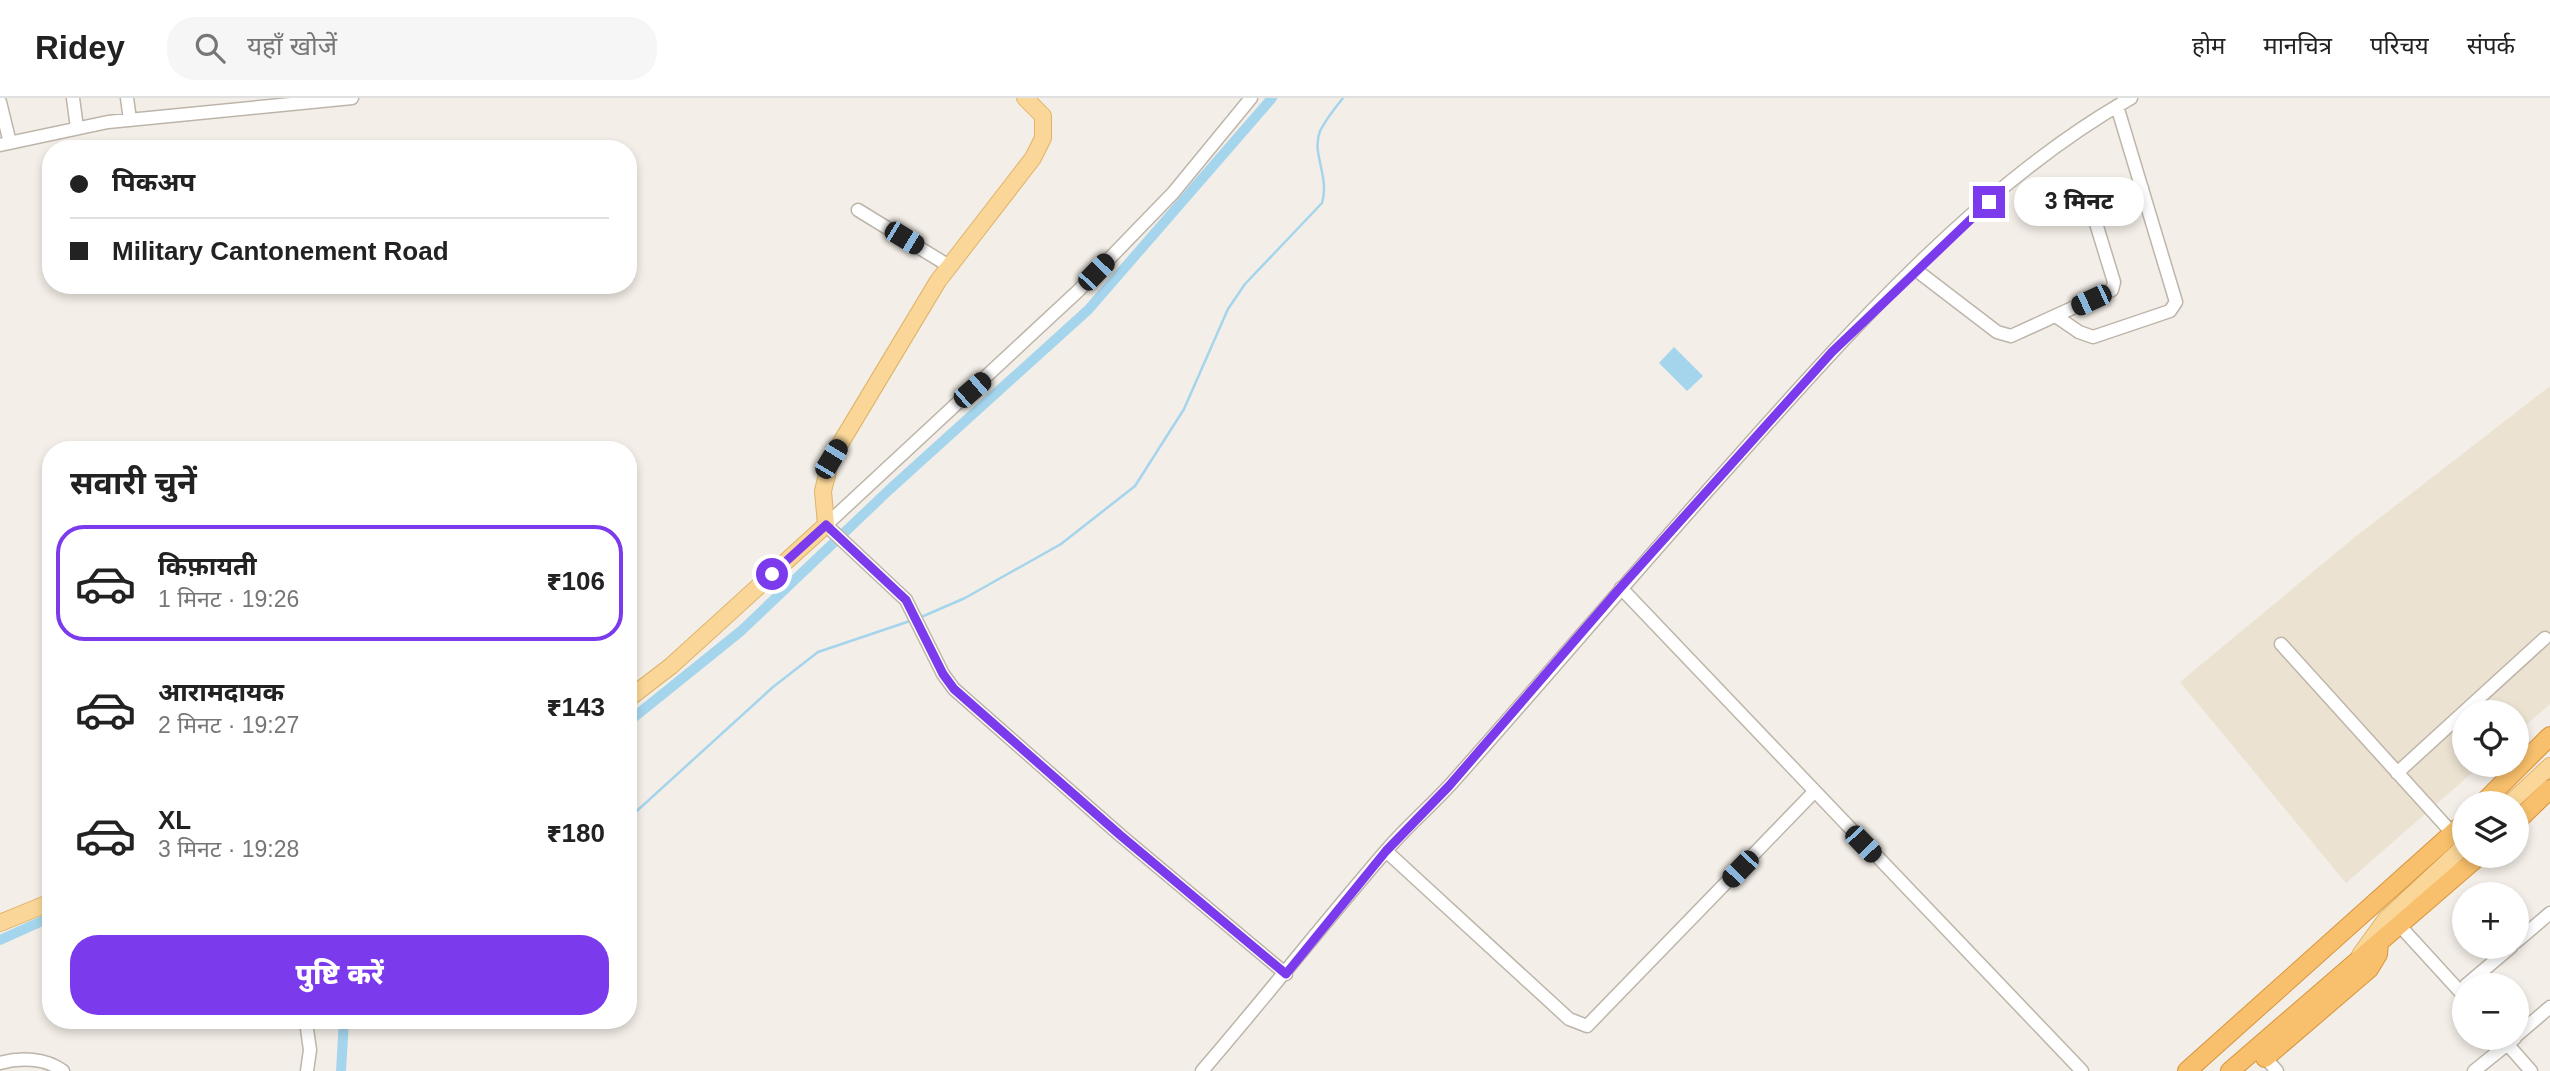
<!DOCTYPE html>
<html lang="hi">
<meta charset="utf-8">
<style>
:root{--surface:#fff;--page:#f6f6f6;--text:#222;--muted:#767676;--line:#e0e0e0;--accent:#7c3aed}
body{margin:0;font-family:Arial,"Noto Sans Devanagari",sans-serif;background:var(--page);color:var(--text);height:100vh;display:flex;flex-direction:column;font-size:26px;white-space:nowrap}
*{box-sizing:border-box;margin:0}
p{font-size:23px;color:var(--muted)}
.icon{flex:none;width:38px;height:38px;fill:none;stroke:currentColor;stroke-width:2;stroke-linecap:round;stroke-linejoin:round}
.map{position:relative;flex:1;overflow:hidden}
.details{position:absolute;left:42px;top:343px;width:595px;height:588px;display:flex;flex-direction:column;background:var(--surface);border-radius:28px;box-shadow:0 4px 10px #0003}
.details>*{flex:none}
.hud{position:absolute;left:42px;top:42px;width:595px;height:154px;border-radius:28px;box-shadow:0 4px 10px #0003;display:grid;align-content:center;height:154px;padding:0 28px;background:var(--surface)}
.controls{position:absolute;left:2452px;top:602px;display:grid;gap:14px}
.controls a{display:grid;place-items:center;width:77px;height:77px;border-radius:50%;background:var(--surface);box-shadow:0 4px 10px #0003;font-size:35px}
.end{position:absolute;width:32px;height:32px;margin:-16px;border:9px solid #7c3aed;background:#fff;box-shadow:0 0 0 4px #fff}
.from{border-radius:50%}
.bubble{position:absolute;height:49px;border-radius:24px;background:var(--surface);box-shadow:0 4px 10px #0003;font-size:23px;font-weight:800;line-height:49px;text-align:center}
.car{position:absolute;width:21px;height:42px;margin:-21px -10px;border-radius:9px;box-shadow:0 0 5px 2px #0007;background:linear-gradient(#222 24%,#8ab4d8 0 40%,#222 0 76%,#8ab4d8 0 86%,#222 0)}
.hud b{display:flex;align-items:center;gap:24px;height:66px;font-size:26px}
.hud b+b{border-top:2px solid var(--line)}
.hud i{width:18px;height:18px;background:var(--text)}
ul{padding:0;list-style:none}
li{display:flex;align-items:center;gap:21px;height:116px;margin:0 14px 10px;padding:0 14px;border:4px solid transparent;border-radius:28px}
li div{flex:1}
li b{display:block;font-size:26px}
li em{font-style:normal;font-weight:800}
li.selected{border-color:var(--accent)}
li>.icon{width:63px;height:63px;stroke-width:1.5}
h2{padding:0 28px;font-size:32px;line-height:84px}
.action{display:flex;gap:14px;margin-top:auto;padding:14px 28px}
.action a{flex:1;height:80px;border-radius:28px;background:var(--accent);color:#fff;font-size:28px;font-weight:800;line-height:80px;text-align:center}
header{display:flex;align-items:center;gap:42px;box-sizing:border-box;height:98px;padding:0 35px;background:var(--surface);border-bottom:2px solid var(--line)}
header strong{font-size:33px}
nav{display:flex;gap:38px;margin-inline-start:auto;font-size:24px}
.search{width:490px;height:63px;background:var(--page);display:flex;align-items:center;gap:18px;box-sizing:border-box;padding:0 24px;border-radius:28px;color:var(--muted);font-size:26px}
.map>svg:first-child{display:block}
.education{fill:#ebe2d1}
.water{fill:#a5d5ed}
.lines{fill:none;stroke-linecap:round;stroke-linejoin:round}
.stream{stroke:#a5d5ed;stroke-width:2.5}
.canal{stroke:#a5d5ed;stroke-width:10}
.minor-casing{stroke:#beb5aa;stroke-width:15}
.major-casing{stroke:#dfb369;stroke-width:18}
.highway-casing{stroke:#d7933c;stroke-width:20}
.minor{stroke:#fff;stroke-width:12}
.major{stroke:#fad798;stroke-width:16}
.highway{stroke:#f8c06c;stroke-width:18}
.route{stroke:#7c3aed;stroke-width:9}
</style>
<header>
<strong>Ridey</strong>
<div class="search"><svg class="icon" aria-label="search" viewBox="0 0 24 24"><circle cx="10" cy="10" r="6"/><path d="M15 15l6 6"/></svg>यहाँ खोजें</div>
<nav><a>होम</a><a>मानचित्र</a><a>परिचय</a><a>संपर्क</a></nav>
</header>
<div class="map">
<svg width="2550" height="973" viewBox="0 0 2550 973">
<rect width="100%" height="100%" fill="#f3eee7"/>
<!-- education -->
<path class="education" d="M 2550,288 L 2550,606 L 2517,635 L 2516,614 L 2464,614 L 2464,667 L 2481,667 L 2346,785 L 2180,584 L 2350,443 Z"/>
<!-- water -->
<path class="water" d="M 1674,249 L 1703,278 L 1687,293 L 1659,265 Z"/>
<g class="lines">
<!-- stream -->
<path class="stream" d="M 919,520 L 965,500 L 1061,446 L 1135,388 L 1184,311 L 1228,211 L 1245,186 L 1322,105 C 1330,78 1311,56 1320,33 C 1326,21 1335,10 1343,0
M 628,721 L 773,589 L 818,554 L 913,522"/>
<!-- canal -->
<path class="canal" d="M 628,624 L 741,533 L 889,392 L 1088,212 L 1272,0
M 0,842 L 51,819
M 341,973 L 344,922"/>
<!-- minor casing -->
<g class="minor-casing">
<path id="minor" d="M 73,0 L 77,30
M 127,0 L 130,22
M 1251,0 L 1173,95 L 1078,193 L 826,427 L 906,502 L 943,576 L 954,591 L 1120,737 L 1286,876
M 0,4 L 10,45
M 0,47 L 108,24 L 352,0
M 858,112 L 949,168
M 1916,172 L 1997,234 L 2011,238 L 2112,192 L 2114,184 L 2095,122 L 2096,111 L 2104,104 L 2142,90
M 2057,219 L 2079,234 L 2093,239 L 2170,213 L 2176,204 L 2117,8
M 1621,490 L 2082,973
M 2281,546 L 2453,736
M 2397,675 L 2545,540
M 1386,753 L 1569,921 L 1587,928 L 1813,695
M 2400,828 L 2464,898
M 2516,844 L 2550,815
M 2466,887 L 2511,849
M 306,924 L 310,952 L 307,973
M 2516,938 L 2550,909
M 2502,940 L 2531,973
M 2261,955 L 2277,973
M 0,965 C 20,959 46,960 63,973
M 1202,973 C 1264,901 1323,826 1385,754 C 1405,730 1430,709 1451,686 C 1538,588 1623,488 1710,390 C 1832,254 1971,90 2131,0
M 2474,973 L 2515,940"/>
</g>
<!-- major casing -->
<g class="major-casing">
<path id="major" d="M 628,601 L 671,568 L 826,427 L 823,393 L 831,361 L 938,183 L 1033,60 L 1043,40 L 1043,18 L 1025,0
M 2510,705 L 2550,668
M 0,825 L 51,804
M 2360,857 L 2386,821 L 2464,748"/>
</g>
<!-- highway casing -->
<g class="highway-casing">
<path id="highway" d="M 2483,705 L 2550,638
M 2516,724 L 2550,691
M 2265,960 L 2369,871 L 2378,856 L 2379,844
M 2187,973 L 2464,725
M 2230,973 L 2479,758"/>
</g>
<!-- minor -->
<use href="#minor" class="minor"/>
<!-- major -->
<use href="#major" class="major"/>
<!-- highway -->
<use href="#highway" class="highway"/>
</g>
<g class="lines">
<!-- route -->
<path class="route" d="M 772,476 L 826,427 L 906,502 L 943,576 L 954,591 L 1120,737 L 1286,876 L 1386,753 L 1449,688 L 1620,490 L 1832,254 L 1989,104"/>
</g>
</svg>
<div class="controls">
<a><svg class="icon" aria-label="locate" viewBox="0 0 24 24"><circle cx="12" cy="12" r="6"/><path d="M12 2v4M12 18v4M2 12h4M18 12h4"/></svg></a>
<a><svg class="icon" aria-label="layers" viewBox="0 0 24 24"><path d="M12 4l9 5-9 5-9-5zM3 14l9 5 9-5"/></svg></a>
<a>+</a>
<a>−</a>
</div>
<i class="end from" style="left:772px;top:476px"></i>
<i class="end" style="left:1989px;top:104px"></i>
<div class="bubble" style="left:2014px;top:79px;width:130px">3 मिनट</div>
<i class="car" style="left:904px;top:140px;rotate:121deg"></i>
<i class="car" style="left:1096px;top:174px;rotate:44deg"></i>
<i class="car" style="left:2091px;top:202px;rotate:245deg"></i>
<i class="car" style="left:972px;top:292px;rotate:49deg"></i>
<i class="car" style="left:831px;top:361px;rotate:31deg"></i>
<i class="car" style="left:1863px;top:746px;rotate:136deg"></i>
<i class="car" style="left:1740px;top:771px;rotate:224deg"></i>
<div class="hud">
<b><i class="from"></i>पिकअप</b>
<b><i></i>Military Cantonement Road</b>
</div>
<section class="details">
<h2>सवारी चुनें</h2>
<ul>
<li class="selected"><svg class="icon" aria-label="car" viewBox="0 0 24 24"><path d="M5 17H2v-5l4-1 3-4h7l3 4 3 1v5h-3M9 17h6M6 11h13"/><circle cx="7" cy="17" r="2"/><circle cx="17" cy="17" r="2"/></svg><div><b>किफ़ायती</b><p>1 मिनट · 19:26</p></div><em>₹106</em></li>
<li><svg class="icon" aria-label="car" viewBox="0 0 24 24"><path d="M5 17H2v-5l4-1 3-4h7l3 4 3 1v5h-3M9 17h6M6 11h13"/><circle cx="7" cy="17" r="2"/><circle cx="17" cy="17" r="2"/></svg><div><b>आरामदायक</b><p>2 मिनट · 19:27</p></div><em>₹143</em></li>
<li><svg class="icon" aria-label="car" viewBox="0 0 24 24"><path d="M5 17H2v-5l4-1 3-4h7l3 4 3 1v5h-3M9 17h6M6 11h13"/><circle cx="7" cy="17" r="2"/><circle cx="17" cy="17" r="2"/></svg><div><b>XL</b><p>3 मिनट · 19:28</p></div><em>₹180</em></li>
</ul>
<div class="action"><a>पुष्टि करें</a></div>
</section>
</div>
